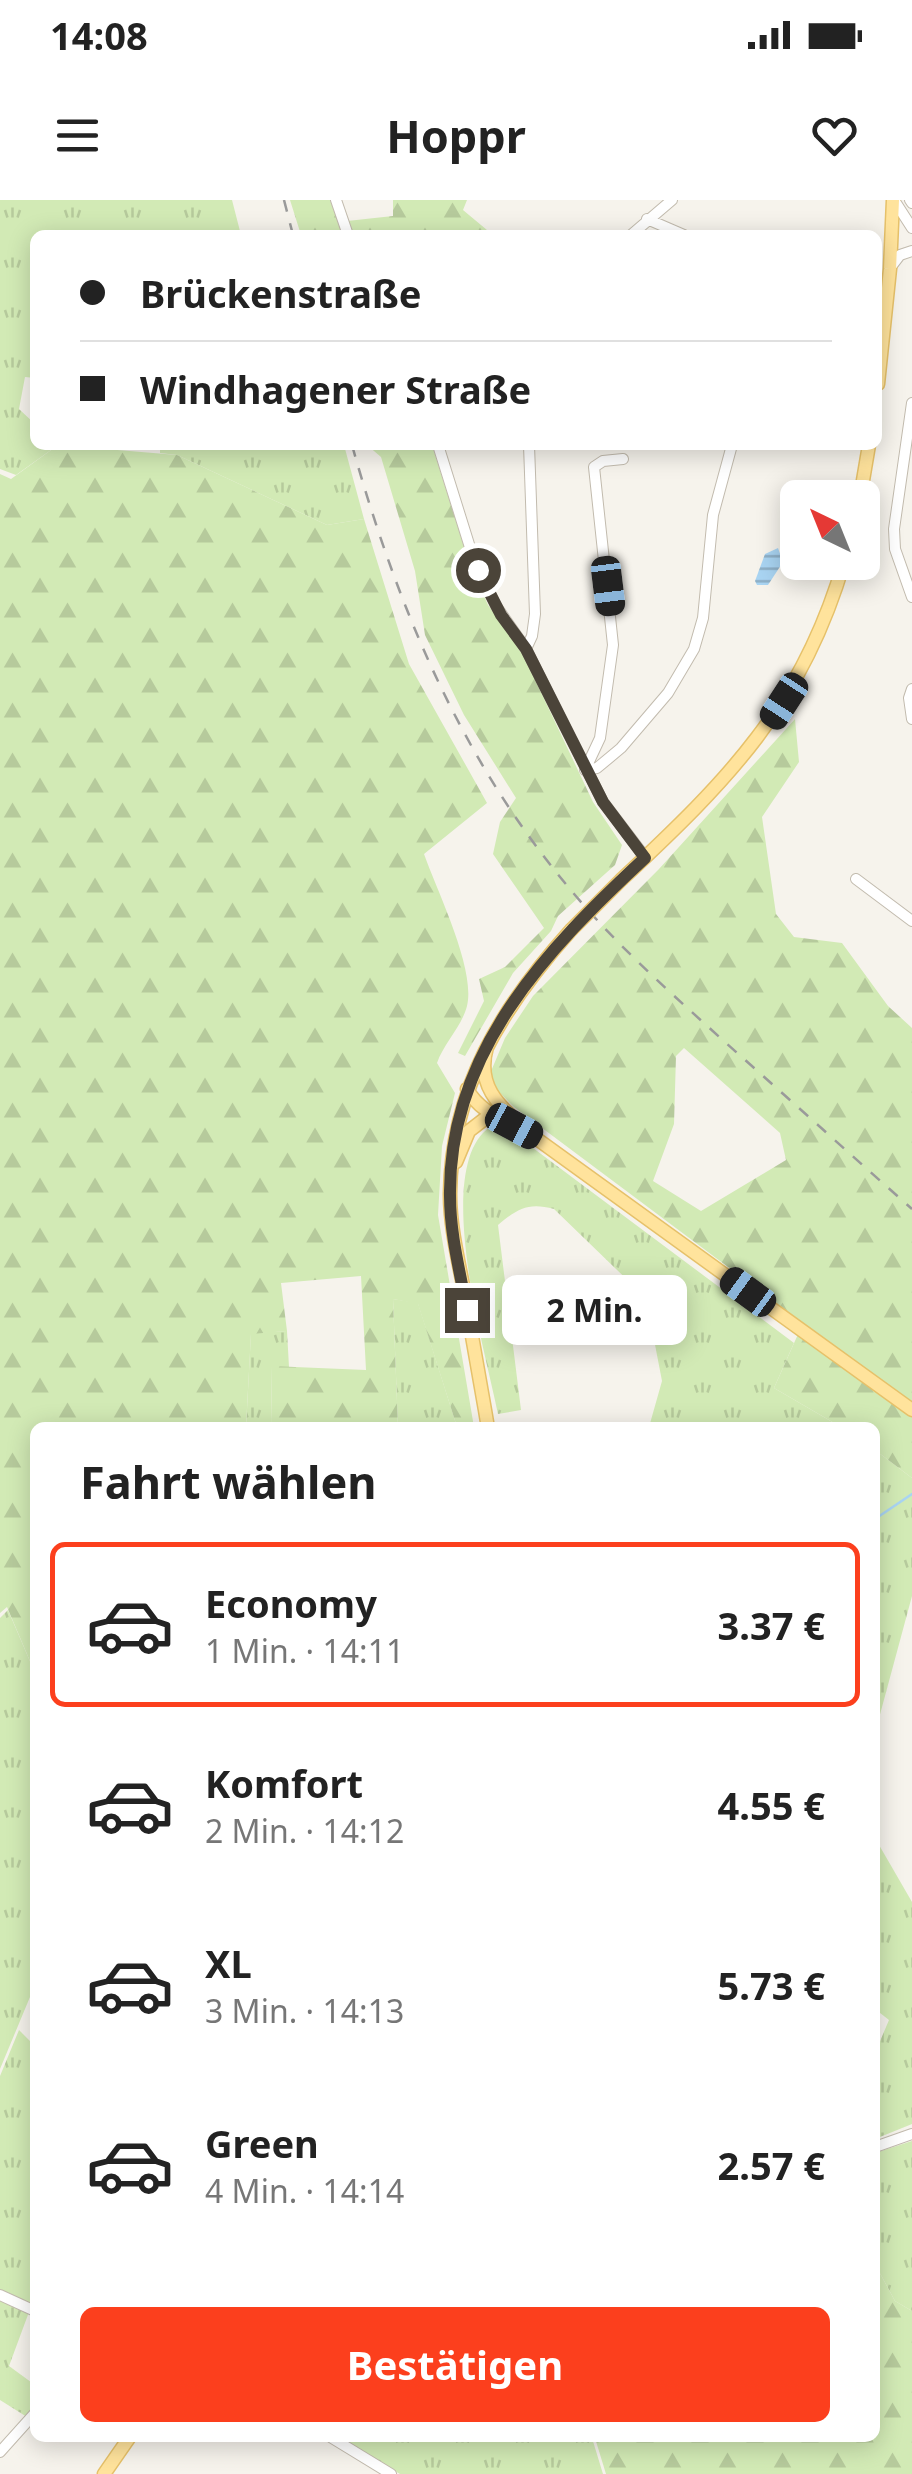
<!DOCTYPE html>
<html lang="de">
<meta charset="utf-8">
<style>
:root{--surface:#fff;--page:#f2f2f2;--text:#222;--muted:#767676;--line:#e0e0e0;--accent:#fc3f1d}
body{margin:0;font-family:"Noto Sans",sans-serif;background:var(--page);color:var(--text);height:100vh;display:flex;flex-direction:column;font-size:38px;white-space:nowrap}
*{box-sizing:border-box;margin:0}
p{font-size:32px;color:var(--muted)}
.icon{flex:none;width:55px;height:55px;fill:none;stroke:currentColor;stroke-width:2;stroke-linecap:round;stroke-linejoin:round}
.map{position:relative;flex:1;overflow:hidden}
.drawer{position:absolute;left:30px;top:1222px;width:850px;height:1020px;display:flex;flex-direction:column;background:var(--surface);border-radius:15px;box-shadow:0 5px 25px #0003}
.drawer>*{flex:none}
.guide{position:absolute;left:30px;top:30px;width:852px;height:220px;border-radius:15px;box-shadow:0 5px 25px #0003;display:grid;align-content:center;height:220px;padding:0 50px;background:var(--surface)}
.needle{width:65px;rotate:317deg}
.buttons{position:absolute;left:780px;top:280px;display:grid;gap:20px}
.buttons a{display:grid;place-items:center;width:100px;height:100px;border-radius:15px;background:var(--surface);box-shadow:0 5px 25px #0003;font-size:50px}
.end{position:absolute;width:45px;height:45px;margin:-22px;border:12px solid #4b4439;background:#fff;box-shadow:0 0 0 5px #fff}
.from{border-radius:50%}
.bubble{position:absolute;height:70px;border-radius:15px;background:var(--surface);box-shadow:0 5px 25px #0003;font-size:32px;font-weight:700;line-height:70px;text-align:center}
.car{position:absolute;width:30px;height:60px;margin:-30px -15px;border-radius:12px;box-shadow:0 0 8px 2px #0007;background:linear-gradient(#222 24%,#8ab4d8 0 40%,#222 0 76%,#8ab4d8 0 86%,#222 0)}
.guide b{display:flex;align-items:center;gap:35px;height:95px;font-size:38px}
.guide b+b{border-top:2px solid var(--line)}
.guide i{width:25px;height:25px;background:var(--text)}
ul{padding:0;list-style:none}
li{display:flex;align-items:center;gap:30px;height:165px;margin:0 20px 15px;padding:0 30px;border:5px solid transparent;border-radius:15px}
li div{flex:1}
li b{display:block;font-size:38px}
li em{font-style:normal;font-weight:700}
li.active{border-color:var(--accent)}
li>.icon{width:90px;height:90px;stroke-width:1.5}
h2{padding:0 50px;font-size:45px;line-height:120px}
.primary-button{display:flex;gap:20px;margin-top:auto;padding:20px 50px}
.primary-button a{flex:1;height:115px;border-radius:15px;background:var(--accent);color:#fff;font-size:40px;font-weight:700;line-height:115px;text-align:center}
.status{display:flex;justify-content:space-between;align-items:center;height:70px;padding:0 50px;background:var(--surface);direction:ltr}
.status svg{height:28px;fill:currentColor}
header{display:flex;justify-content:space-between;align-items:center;height:130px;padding:0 50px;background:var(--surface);font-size:45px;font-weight:700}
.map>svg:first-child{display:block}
.grass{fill:url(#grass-tufts)}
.forest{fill:url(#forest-firs);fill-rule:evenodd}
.water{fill:url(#water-rules)}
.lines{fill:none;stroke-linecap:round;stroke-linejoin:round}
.stream{stroke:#a9d4f2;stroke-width:2.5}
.minor-casing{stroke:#c2bbae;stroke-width:12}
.major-casing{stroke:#e6c16a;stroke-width:15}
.minor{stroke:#fff;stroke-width:10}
.major{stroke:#ffe39c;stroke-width:12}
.rail{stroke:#9a9a9a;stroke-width:2.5;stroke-dasharray:12 12;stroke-linecap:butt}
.major-bridge-casing{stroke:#e6c16a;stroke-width:15;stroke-linecap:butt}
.major-bridge{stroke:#ffe39c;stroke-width:12}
.route{stroke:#4b4439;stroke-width:12}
</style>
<div class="status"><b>14:08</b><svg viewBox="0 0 49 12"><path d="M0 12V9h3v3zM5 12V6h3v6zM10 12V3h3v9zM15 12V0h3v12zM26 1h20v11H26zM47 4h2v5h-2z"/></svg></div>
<header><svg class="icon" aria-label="menu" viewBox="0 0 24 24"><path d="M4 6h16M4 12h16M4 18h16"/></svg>Hoppr<svg class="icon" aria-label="heart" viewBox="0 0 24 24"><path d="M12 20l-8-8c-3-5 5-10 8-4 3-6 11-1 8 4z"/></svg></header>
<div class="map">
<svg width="912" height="2274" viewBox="0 0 912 2274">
<defs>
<pattern id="grass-tufts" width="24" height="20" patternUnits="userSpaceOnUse" patternTransform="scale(2.5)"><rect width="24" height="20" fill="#d2eab5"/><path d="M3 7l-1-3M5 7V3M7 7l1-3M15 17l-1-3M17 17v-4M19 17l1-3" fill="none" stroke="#b6ca9c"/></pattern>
<pattern id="forest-firs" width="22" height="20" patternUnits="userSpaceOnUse" patternTransform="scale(2.5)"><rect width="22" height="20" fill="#d2eab5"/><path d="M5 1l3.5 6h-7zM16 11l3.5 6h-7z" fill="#b6ca9c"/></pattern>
<pattern id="water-rules" width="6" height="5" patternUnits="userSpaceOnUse" patternTransform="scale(2.5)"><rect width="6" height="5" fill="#a9d4f2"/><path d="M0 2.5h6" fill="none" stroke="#8caec5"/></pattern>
</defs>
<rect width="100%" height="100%" fill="#f6f3ec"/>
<!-- grass -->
<path class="grass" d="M 0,0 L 232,0 L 241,35 L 35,35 L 35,178 L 25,177 L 19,209 L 35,224 L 35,245 L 58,245 L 16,275 L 0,269 Z
M 160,245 L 344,245 L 364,319 L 327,325 L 177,255 L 160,253 Z
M 490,927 L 533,948 L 794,1143 L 774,1188 L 841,1227 L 649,1227 L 662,1181 L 646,1098 L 554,1009 C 529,1002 518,1008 498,1025 L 521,1210 L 498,1214 C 486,1153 431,967 490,927 Z
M 393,1099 L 418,1103 L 457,1227 L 398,1227 Z
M 287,1131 L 289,1167 L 271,1167 L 272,1227 L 246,1228 L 251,1133 Z
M 875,1250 L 912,1278 L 912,1396 L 875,1533 Z
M 8,1410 L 35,1473 L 35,1785 L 0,1869 L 0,1418 Z
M 875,1638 L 912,1702 L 912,1924 L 875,1939 L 875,1853 L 889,1820 L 875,1809 Z
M 19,1830 L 35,1846 L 35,2070 L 31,2105 L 0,2090 L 0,1876 Z
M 912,1941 L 912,2111 L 895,2101 L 875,2064 L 875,1953 Z
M 0,2099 L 29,2112 L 9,2166 L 35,2185 L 35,2208 L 27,2217 L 0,2200 Z
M 355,2238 L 592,2238 L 603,2274 L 400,2274 L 348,2242 Z"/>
<!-- forest -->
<path class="forest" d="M 290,0 L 330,0 L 338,22 L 393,16 L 393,0 L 467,0 L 463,10 L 493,35 L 301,35 Z
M 58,245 L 177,255 L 327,325 L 364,319 L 409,464 L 487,603 L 424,654 C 437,691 476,769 467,806 C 462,826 444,843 437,863 L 455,893 L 442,946 L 438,1015 L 474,1227 L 457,1227 L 418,1104 L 393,1099 L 398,1227 L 272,1227 L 271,1166 L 366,1170 L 361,1076 L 281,1083 L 287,1131 L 251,1134 L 246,1227 L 35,1228 L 35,1473 L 7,1407 L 0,1413 L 0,274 L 11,279 Z
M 367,245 L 432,245 L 470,365 L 488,405 L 521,450 L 593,602 L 622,645 L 615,665 L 558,716 L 551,731 L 513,773 L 465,856 L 458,853 L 484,801 L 479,779 L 505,767 L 544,728 L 493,654 L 500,622 L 516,598 L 464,515 L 425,435 L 415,371 L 381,257 Z
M 795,519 L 799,562 L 762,617 L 776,714 L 794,737 L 842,743 L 888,806 L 912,828 L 912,1278 L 875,1250 L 875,1228 L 841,1227 L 774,1188 L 803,1123 L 514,907 L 493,886 L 489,876 L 505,838 L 533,796 L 659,669 ZM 684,848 L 780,933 L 786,960 L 701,1011 L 653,981 L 674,924 L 676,856 Z
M 875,2064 L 895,2101 L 912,2111 L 912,2274 L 606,2274 L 595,2238 L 875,2238 Z"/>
<!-- water -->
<path class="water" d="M 778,348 L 783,362 L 768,385 L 757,385 L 755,381 L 765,354 Z"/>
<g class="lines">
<!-- stream -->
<path class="stream" d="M 875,1319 L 912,1294"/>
<!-- minor casing -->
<g class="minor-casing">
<path id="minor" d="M 336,0 L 348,35
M 894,0 L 912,28
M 910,0 L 912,3
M 647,19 L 684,35
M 631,35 L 672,0
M 890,68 L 900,55 L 912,51
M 912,203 L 894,329 L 895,349 L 912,397
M 438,245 L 473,357 L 496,406 L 526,449 L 603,602 L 645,657
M 526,449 L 532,436 L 535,414 L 529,245
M 912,489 L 909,498 L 912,519
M 585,570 L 597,568 L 621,548 L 668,493 L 694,449 L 703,418 L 713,315 L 732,245
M 585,570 L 600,538 L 613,445 L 594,267 L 603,261 L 623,259
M 856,679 L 912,721
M 875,1947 L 912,1934
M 0,2095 L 35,2111
M 332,2238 L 391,2274
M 0,2252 L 35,2213"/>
</g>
<!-- major casing -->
<g class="major-casing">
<path id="major" d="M 878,184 L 890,69 L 893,0
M 860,298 L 869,245
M 622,679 C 728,580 802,506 844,362
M 487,847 C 474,892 507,911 537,939 L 912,1210
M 467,889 C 478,910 502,920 522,931
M 456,962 L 469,931 L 491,914
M 488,1228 C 480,1180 471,1132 463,1085 C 457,1055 450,1024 450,994 C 451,888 502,807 571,730
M 104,2274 L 129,2238"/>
</g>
<!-- minor -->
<use href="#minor" class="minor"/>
<!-- major -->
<use href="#major" class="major"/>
<!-- rail -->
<path class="rail" d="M 284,0 L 293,35
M 352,245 C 397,406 461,560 570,689 C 617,746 672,794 726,843 C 788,898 850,954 912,1009"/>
<!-- major-bridge casing -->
<g class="major-bridge-casing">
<path id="major-bridge" d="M 571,730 L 622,679"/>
</g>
<!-- major-bridge -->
<use href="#major-bridge" class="major-bridge"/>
</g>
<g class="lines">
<!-- route -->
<path class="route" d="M 467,1110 C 460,1072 450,1034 450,996 C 448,852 547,749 645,658 L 603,602 L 526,449 L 501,415 L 478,370"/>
</g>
</svg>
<div class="buttons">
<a><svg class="needle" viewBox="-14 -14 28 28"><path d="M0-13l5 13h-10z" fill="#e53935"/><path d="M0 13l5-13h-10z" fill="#767676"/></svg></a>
</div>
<i class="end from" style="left:478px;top:370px"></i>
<i class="end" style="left:467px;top:1110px"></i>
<div class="bubble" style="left:502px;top:1075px;width:185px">2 Min.</div>
<i class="car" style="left:608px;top:386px;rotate:173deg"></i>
<i class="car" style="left:784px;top:501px;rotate:213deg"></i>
<i class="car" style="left:514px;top:926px;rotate:118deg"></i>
<i class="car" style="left:748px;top:1092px;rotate:306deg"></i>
<div class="guide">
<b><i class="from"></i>Brückenstraße</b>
<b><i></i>Windhagener Straße</b>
</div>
<section class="drawer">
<h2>Fahrt wählen</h2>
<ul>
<li class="active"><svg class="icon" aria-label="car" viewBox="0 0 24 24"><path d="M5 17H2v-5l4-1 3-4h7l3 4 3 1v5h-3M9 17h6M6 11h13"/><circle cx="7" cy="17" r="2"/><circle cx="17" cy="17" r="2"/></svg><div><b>Economy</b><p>1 Min. · 14:11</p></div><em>3.37 €</em></li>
<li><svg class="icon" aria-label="car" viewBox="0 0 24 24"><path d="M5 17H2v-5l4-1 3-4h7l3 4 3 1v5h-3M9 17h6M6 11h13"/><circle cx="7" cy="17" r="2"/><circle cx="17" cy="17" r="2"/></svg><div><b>Komfort</b><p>2 Min. · 14:12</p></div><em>4.55 €</em></li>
<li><svg class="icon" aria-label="car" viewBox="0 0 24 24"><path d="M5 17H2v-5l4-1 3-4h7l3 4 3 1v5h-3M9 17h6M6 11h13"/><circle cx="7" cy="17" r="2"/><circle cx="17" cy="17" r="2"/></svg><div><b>XL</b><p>3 Min. · 14:13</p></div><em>5.73 €</em></li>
<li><svg class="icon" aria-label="car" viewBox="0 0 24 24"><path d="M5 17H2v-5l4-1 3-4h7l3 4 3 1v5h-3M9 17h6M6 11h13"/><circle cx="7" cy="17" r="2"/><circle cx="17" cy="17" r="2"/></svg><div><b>Green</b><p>4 Min. · 14:14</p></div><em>2.57 €</em></li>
</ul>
<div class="primary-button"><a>Bestätigen</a></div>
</section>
</div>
